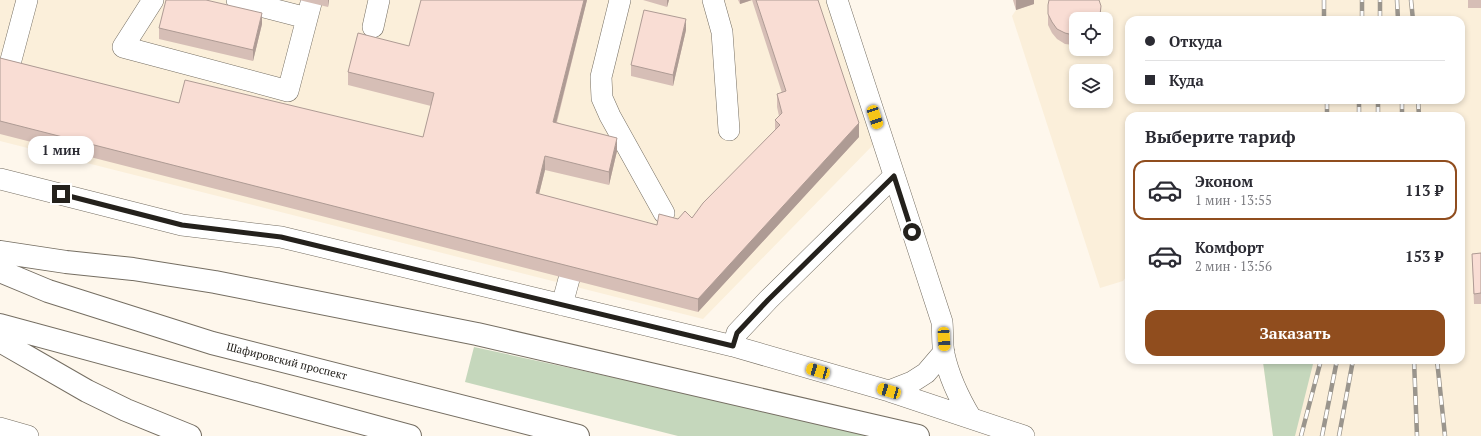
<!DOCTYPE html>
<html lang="ru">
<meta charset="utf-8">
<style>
:root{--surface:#fff;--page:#f2f2f3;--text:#2b2b33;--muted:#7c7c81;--line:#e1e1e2;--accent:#904d1e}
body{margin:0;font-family:"PT Serif",serif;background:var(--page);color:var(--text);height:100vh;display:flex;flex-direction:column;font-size:15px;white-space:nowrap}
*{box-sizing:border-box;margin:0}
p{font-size:13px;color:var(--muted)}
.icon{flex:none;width:22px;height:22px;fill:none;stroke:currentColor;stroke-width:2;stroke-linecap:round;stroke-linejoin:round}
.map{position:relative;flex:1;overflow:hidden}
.details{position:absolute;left:1125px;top:112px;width:340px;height:252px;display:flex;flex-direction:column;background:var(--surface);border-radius:12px;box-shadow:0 2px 6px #0003}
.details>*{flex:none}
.banner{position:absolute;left:1125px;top:16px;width:340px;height:88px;border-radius:12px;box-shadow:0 2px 6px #0003;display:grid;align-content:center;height:88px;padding:0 20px;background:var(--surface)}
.controls{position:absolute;left:1069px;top:12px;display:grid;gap:8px}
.controls a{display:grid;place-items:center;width:44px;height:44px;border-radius:8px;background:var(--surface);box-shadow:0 2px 6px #0003;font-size:20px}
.end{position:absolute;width:18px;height:18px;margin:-9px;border:5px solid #24211c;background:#fff;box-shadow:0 0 0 2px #fff}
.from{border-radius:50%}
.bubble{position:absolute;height:28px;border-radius:12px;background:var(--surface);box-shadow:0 2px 6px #0003;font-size:13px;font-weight:700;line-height:28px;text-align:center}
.car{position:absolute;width:12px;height:24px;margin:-12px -6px;border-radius:5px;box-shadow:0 0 3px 1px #0007;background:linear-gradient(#f5c518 24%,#345 0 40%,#f5c518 0 76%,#345 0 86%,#f5c518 0)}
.banner b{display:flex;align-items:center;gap:14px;height:38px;font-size:15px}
.banner b+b{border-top:1px solid var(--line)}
.banner i{width:10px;height:10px;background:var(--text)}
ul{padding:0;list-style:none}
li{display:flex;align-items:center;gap:12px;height:60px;margin:0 8px 6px;padding:0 12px;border:2px solid transparent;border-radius:12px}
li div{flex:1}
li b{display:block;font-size:15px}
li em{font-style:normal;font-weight:700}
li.on{border-color:var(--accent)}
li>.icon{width:36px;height:36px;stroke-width:1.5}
h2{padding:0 20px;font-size:18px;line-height:48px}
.primary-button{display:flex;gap:8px;margin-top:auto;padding:8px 20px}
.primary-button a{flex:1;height:46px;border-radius:12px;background:var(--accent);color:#fff;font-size:16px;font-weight:700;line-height:46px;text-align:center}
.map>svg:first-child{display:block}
.built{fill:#fbefda;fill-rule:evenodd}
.green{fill:#c5d7bc}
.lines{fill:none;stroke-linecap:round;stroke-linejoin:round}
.minor-casing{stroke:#756e62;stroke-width:22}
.major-casing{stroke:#756e62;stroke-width:24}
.minor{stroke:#fff;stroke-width:21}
.major{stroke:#fff;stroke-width:22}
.rail-casing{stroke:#9a958d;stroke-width:4.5}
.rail{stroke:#fff;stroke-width:3;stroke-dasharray:9;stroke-linecap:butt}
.wall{fill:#d6beb6}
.shaded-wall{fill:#ae9b94}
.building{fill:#f9ddd4;stroke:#ae9b94}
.route{stroke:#24211c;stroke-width:5}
.labels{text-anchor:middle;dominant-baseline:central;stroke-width:3;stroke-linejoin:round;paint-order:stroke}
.street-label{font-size:11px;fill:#24211c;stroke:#fff}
</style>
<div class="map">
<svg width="1481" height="436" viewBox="0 0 1481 436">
<rect width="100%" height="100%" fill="#fef7ec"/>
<!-- built -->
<path class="built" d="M 0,0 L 826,0 L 875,143 L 703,319 L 0,141 Z
M 1013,0 L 1481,0 L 1481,436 L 1273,436 L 1263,362 L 1268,360 L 1461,360 L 1461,116 L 1129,116 L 1129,273 L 1123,281 L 1100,288 L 1012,16 L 1016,10 ZM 1076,19 L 1106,19 L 1106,49 L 1076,49 ZM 1129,20 L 1461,20 L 1461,100 L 1129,100 ZM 1076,71 L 1106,71 L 1106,101 L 1076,101 Z"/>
<!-- green -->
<path class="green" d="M 474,347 L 749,407 L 869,436 L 678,436 L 465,382 Z
M 1268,360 L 1314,360 L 1295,436 L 1273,436 L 1263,362 Z"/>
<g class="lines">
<!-- minor casing -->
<g class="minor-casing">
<path id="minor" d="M 153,0 L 123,47 L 288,91 L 311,3
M 237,0 L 307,18
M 620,0 L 601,77 L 602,98 L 610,116 L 664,213
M 713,0 L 722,32 L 729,130
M 837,0 L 942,322 C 943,332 942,344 944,354 C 949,377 959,398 971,418
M 373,27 L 379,0
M 11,60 L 27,0
M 0,179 L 182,225 L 281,237 L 733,346 L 889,391 L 1024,436
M 562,305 L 569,279
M 733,346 L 737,333 L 768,300 L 894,176
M 889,391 L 912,382 L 926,373 L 944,352
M 0,428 L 28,436"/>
</g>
<!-- major casing -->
<g class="major-casing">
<path id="major" d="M 0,252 L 66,262 L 133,269 L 215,282 L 477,334 L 918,436
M 0,271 L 48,291 L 212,343 L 578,436
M 0,325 L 410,436
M 0,341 L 87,391 L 126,410 L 190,436"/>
</g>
<!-- minor -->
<use href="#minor" class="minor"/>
<!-- major -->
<use href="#major" class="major"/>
<!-- rail casing -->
<g class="rail-casing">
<path id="rail" d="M 1324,0 L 1324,20
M 1397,0 L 1398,20
M 1411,0 L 1413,20
M 1362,20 L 1362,0
M 1380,20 L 1380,0
M 1327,100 L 1327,116
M 1402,100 L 1402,116
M 1418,100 L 1419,116
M 1359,116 L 1359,100
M 1378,116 L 1378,100
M 1414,360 L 1417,436
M 1437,360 L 1445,436
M 1301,436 L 1321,360
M 1322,436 L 1337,360
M 1339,436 L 1353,360"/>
</g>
<!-- rail -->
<use href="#rail" class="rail"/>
</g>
<!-- wall -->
<path class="wall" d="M 299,0 L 329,0 L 328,7 Z
M 587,0 L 557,122 L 617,151 L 609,185 L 545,170 L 539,194 L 657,225 L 678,219 L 692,218 L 775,130 L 775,120 L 779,116 L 777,107 L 777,94 L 782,93 L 752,0 L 740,4 L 738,0 L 818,0 L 859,137 L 698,312 L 0,134 L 0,58 L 179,103 L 423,137 L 431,106 L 348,85 L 348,72 L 409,46 Z
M 643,0 L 669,0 L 667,7 Z
M 1013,0 L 1034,0 L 1034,4 L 1016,10 Z
M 1468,0 L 1481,0 L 1481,8 L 1468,8 Z
M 1048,5 L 1101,6 L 1100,19 L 1076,19 L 1076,45 L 1073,45 L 1065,44 L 1057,39 L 1052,33 L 1048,25 Z
M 262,24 L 253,61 L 159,39 L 159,28 Z
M 686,30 L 673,86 L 631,76 L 631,65 Z
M 1481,253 L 1481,304 L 1474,304 L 1472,254 Z"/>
<!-- shaded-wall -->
<path class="shaded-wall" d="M 328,0 L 329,0 L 328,7 Z
M 584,0 L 587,0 L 553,135 L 553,122 Z
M 667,0 L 669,0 L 667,7 Z
M 740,0 L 752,0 L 740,4 Z
M 1016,0 L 1034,0 L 1034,4 L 1016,10 Z
M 1101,6 L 1100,19 L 1098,19 Z
M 262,13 L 262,24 L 253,61 L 253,50 Z
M 686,19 L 686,30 L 673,86 L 673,75 Z
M 859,123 L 859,137 L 698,312 L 698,299 Z
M 617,138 L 617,151 L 609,185 L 609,172 Z
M 545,156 L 545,170 L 536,206 L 536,193 Z"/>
<!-- building -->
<path class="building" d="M 166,0 L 206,0 L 262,13 L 253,50 L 159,28 Z
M 421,0 L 584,0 L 553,122 L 617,138 L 609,172 L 545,156 L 536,193 L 657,225 L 659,214 L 678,219 L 685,211 L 692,218 L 703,203 L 780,125 L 775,120 L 782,113 L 777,94 L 786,91 L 756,0 L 818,0 L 859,123 L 698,299 L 0,121 L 0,58 L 179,103 L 185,80 L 423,137 L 434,93 L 348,72 L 358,33 L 409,46 Z
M 1049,0 L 1099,0 L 1101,6 L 1100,15 L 1098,19 L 1076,19 L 1076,34 L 1073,35 L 1065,33 L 1057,29 L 1052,22 L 1048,14 L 1048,5 Z
M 644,10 L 686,19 L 673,75 L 631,65 Z
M 1481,253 L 1481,293 L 1474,294 L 1472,254 Z"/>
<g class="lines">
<!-- route -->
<path class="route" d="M 61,194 L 182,225 L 281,237 L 733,346 L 737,333 L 768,300 L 894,176 L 912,232"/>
</g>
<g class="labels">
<!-- street labels -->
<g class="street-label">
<text transform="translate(287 361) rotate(14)">Шафировский проспект</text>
</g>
</g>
</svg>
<div class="controls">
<a><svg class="icon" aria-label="locate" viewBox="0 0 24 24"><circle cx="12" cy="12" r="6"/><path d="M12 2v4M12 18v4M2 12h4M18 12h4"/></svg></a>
<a><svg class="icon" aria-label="layers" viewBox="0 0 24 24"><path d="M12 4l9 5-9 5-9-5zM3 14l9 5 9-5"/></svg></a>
</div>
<i class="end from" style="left:912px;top:232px"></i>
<i class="end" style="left:61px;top:194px"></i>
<div class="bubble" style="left:28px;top:136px;width:66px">1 мин</div>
<i class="car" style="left:875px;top:117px;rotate:162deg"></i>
<i class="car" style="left:944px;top:339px;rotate:177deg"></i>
<i class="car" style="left:818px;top:371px;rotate:286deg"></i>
<i class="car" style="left:889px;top:391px;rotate:286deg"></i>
<div class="banner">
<b><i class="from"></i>Откуда</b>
<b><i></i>Куда</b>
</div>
<section class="details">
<h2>Выберите тариф</h2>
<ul>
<li class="on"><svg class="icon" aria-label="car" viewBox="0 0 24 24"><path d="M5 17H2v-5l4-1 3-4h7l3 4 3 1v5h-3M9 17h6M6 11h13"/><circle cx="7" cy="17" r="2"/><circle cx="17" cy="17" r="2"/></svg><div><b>Эконом</b><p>1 мин · 13:55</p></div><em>113 ₽</em></li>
<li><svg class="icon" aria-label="car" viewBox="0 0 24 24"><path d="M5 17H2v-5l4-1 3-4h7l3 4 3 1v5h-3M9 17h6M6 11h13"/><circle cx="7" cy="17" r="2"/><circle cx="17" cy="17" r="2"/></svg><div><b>Комфорт</b><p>2 мин · 13:56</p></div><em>153 ₽</em></li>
</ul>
<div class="primary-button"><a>Заказать</a></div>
</section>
</div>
